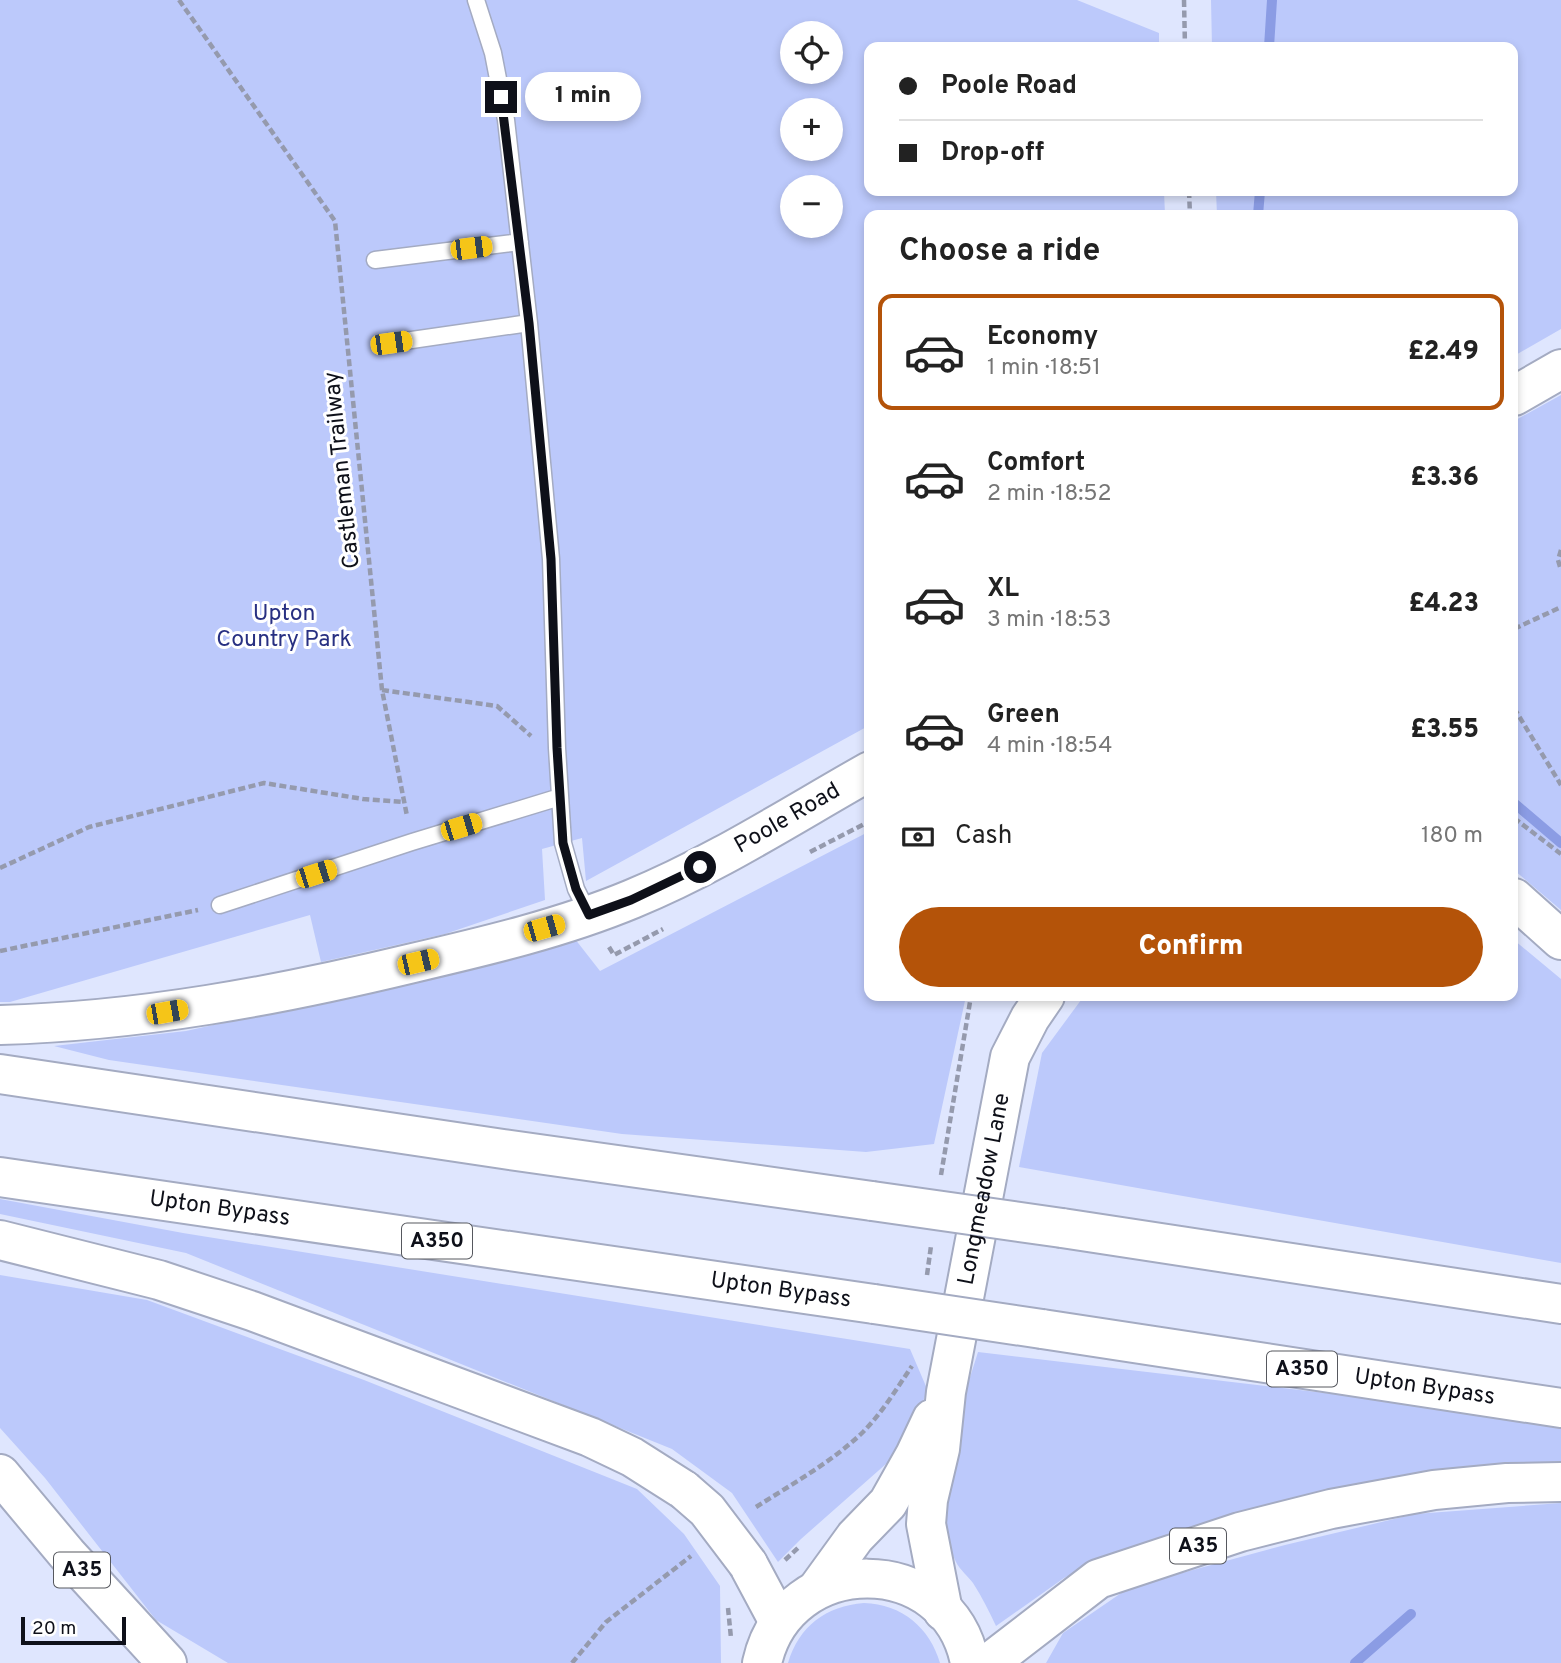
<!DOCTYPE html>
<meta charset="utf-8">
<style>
:root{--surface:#fff;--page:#f2f2f2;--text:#222;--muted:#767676;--line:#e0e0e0;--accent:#b45309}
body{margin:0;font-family:Overpass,sans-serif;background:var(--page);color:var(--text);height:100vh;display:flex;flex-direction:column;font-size:26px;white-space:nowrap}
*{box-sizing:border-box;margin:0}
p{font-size:23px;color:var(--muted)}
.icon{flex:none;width:38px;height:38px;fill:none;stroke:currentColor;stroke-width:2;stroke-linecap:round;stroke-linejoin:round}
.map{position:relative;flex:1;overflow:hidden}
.sheet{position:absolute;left:864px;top:210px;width:654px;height:791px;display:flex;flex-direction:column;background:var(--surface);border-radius:14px;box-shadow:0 4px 10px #0003}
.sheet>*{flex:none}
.banner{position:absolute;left:864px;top:42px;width:654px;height:154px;border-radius:14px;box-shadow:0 4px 10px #0003;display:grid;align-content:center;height:154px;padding:0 35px;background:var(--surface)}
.fabs{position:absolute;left:780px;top:21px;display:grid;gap:14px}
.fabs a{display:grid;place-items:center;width:63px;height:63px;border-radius:50%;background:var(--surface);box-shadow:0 4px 10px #0003;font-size:35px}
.scale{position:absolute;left:21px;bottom:18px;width:105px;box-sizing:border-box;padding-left:7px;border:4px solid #0e1019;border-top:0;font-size:19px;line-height:24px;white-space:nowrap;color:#0e1019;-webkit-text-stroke:5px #fff;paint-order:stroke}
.end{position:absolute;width:32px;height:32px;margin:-16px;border:9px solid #0e1019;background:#fff;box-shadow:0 0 0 4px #fff}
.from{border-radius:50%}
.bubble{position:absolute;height:49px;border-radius:24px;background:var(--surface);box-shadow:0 4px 10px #0003;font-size:23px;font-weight:800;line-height:49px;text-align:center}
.car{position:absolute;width:21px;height:42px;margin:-21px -10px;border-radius:9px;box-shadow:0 0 5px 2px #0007;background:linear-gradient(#f5c518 24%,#345 0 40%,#f5c518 0 76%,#345 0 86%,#f5c518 0)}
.banner b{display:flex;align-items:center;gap:24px;height:66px;font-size:26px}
.banner b+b{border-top:2px solid var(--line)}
.banner i{width:18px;height:18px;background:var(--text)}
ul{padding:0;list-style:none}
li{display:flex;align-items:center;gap:21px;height:116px;margin:0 14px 10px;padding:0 21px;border:4px solid transparent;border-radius:14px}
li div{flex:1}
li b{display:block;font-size:26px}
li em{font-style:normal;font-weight:800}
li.active{border-color:var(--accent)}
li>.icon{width:63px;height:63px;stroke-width:1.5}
h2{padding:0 35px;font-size:32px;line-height:84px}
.pay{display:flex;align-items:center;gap:18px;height:77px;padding:0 35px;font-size:26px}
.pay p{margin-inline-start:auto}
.action{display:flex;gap:14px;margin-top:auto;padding:14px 35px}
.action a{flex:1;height:80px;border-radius:42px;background:var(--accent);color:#fff;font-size:28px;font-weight:800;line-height:80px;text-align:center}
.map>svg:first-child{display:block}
.green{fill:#bcc9fb;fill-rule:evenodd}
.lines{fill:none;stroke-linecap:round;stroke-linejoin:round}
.stream{stroke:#8b9ce4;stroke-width:10}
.lane-casing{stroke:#a4abc2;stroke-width:19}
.secondary-casing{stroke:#a4abc2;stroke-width:42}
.highway-casing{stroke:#a4abc2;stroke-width:42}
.path{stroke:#959aad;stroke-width:4.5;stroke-dasharray:7 3.5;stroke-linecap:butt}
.lane{stroke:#fff;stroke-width:16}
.secondary{stroke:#fff;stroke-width:38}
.highway{stroke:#fff;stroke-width:38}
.highway-bridge-casing{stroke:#a4abc2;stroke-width:42;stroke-linecap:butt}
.highway-bridge{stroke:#fff;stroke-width:38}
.route{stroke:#0e1019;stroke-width:9}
.labels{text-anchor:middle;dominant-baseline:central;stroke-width:6;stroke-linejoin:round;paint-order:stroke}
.shield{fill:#fff;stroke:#56585e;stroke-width:2}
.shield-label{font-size:21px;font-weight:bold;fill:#0e1019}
.street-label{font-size:23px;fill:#0e1019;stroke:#fff}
.park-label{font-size:23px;fill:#283082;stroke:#fff}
</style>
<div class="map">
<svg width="1561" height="1663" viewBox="0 0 1561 1663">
<rect width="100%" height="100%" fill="#dfe6fe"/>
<!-- green -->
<path class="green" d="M 0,0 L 1077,0 L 1159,33 L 1159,47 L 870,47 L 870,191 L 1164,191 L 1165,215 L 870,215 L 870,725 L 586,881 L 582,838 L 542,849 L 545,900 L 445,934 L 321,962 L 310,915 L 10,1002 L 0,1002 ZM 793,33 L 831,33 L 831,72 L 793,72 ZM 793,110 L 831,110 L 831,149 L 793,149 ZM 793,187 L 831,187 L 831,226 L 793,226 Z
M 1211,0 L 1561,0 L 1561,329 L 1514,356 L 1514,215 L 1217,215 L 1216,191 L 1514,191 L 1514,47 L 1212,47 Z
M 1561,395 L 1561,910 L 1514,870 L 1514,421 Z
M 870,831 L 870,996 L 966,996 L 934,1144 L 866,1152 L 622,1134 L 109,1060 L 54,1046 L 186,1031 L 404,983 L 575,939 L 600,971 Z
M 1514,940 L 1561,979 L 1561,1263 L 1019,1167 L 1042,1053 L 1084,996 L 1514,996 Z
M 0,1199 L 183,1233 L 910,1349 L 928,1391 L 895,1456 L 801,1539 L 778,1562 L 732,1493 L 672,1449 L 186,1253 L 0,1214 Z
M 0,1275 L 147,1300 L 364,1380 L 637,1489 L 684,1534 L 720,1586 L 721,1663 L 228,1663 L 156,1620 L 45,1478 L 0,1428 Z
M 978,1352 L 1561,1421 L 1561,1464 L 1469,1468 L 1364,1483 L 1198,1526 L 1112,1554 L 1064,1578 L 996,1626 C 989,1611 982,1597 973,1583 C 968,1576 960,1570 956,1562 C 923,1496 958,1418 978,1352 Z
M 1561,1503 L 1561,1663 L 1046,1663 L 1063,1633 L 1130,1587 L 1285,1545 L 1415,1514 Z
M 864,1603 C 902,1604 930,1628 940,1663 L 788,1663 C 799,1626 826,1606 864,1603 Z"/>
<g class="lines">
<!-- stream -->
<path class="stream" d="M 1269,47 L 1272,0
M 1258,215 L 1260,191
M 1514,803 L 1561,843
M 1355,1663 L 1411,1614"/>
<!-- lane casing -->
<g class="lane-casing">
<path id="lane" d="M 476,0 L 493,53 L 506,120 L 529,323 L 551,559 L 557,748 L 563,843 L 576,889 L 589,915
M 375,260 L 520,242
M 391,343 L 529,323
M 220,905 L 412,842 L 560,797"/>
</g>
<!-- secondary casing -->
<g class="secondary-casing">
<path id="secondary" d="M 1514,396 L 1561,369"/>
</g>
<!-- highway casing -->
<g class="highway-casing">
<g id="highway">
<path d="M 1514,898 L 1561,940"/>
<path id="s1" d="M 0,1025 C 141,1021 276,996 413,963 C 486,946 562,928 632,899 C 715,865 792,815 870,771"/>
<path d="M 0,1074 L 503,1149 L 872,1201"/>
<path id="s2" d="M 0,1177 L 874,1304"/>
<path d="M 1062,1228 L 1561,1304"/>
<path d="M 0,1240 L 159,1280 L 252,1311 L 590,1437 L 632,1457 L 684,1490"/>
<path id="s3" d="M 1042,1329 L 1561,1408"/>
<path d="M 0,1474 L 67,1554 L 167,1663"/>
<path d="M 748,1564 L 779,1622"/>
<path d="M 818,1588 L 855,1537 L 888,1503 L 915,1455 L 932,1419"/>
<path id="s4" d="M 943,1611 L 926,1524 L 928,1500 L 940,1449 L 946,1392 L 1010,1057 L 1030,1018 L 1045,996"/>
<path d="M 762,1663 C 787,1550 949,1551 970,1663"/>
<path d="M 989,1663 L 1098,1579 L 1240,1532 L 1331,1509 L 1434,1490 L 1507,1483 L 1561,1482"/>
</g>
</g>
<!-- path -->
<path class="path" d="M 179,0 L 335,221 L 382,690 L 407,816
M 1184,0 L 1185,47
M 1189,191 L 1190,215
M 1561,550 L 1558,560 L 1561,570
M 1514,629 L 1561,607
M 382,690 L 497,706 L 531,736
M 1514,708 L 1561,785
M 1514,818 L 1561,854
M 810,852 L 870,821
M 0,868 L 89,827 L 264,783 L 363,799 L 404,802
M 609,947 L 614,955 L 663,929
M 0,951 L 198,910
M 941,1175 L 971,996
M 927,1275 L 931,1246
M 756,1507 C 792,1484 832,1462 863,1432 C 882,1413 897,1388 912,1366
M 785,1560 L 799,1547
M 728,1608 L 731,1638
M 572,1663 L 606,1622 L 691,1556"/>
<!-- lane -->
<use href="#lane" class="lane"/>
<!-- secondary -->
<use href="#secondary" class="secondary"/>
<!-- highway -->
<use href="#highway" class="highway"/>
<!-- highway-bridge casing -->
<g class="highway-bridge-casing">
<path id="highway-bridge" d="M 872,1201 L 1062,1228
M 874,1304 L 1042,1329
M 684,1490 L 707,1510 L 748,1564"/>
</g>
<!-- highway-bridge -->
<use href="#highway-bridge" class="highway-bridge"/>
</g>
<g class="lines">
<!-- route -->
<path class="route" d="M 501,97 L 529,323 L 551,559 L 557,748 L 563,843 L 576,889 L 589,915 L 631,900 L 700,867"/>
</g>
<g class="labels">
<!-- shield labels -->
<g class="shield">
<rect x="402" y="1223.5" width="70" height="35" rx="5"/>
<rect x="1267" y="1351.5" width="70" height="35" rx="5"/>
<rect x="1170" y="1528.5" width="56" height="35" rx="5"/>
<rect x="54" y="1552.5" width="56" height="35" rx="5"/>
</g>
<g class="shield-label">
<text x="437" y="1241">A350</text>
<text x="1302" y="1369">A350</text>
<text x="1198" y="1546">A35</text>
<text x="82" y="1570">A35</text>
</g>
<!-- street labels -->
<g class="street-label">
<text transform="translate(343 470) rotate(-96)">Castleman Trailway</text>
<text stroke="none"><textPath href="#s1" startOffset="822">Poole Road</textPath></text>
<text stroke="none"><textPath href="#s4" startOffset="429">Longmeadow Lane</textPath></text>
<text stroke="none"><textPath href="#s2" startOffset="222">Upton Bypass</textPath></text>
<text stroke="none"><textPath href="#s2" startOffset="789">Upton Bypass</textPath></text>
<text stroke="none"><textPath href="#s3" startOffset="387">Upton Bypass</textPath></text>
</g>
<!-- park labels -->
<g class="park-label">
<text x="284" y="614">Upton<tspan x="284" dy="26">Country Park</tspan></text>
</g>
</g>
</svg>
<div class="fabs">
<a><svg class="icon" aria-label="locate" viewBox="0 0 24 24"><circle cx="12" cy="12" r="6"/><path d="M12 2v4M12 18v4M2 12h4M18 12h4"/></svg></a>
<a>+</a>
<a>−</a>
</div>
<div class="scale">20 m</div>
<i class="end from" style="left:700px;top:867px"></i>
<i class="end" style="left:501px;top:97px"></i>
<div class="bubble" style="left:525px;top:72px;width:116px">1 min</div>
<i class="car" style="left:471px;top:248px;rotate:83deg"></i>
<i class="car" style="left:391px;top:343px;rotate:82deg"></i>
<i class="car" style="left:461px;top:827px;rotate:73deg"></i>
<i class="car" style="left:316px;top:874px;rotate:72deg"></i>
<i class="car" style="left:544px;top:928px;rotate:74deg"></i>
<i class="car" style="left:418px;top:962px;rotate:77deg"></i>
<i class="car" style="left:167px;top:1012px;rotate:80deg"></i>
<div class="banner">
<b><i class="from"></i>Poole Road</b>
<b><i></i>Drop-off</b>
</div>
<section class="sheet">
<h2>Choose a ride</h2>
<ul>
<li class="active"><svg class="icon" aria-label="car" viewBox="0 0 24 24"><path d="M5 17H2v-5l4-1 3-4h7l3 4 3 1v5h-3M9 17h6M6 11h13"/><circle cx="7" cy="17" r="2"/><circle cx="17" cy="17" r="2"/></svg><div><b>Economy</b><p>1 min · 18:51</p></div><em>£2.49</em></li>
<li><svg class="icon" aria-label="car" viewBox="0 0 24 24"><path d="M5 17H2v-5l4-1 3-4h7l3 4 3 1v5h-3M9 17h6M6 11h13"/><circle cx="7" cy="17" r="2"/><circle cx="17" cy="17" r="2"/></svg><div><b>Comfort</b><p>2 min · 18:52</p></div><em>£3.36</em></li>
<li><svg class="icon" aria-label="car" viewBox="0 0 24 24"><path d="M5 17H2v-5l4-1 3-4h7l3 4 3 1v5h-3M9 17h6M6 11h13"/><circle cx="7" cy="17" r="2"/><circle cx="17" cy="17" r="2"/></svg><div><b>XL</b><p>3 min · 18:53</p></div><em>£4.23</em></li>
<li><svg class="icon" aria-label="car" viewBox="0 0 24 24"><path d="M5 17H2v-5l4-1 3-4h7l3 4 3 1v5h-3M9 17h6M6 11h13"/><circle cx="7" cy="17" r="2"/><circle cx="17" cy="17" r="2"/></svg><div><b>Green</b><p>4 min · 18:54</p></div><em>£3.55</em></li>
</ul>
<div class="pay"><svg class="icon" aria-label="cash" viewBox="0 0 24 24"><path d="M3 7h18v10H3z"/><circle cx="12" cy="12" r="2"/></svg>Cash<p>180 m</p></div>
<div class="action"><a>Confirm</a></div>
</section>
</div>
